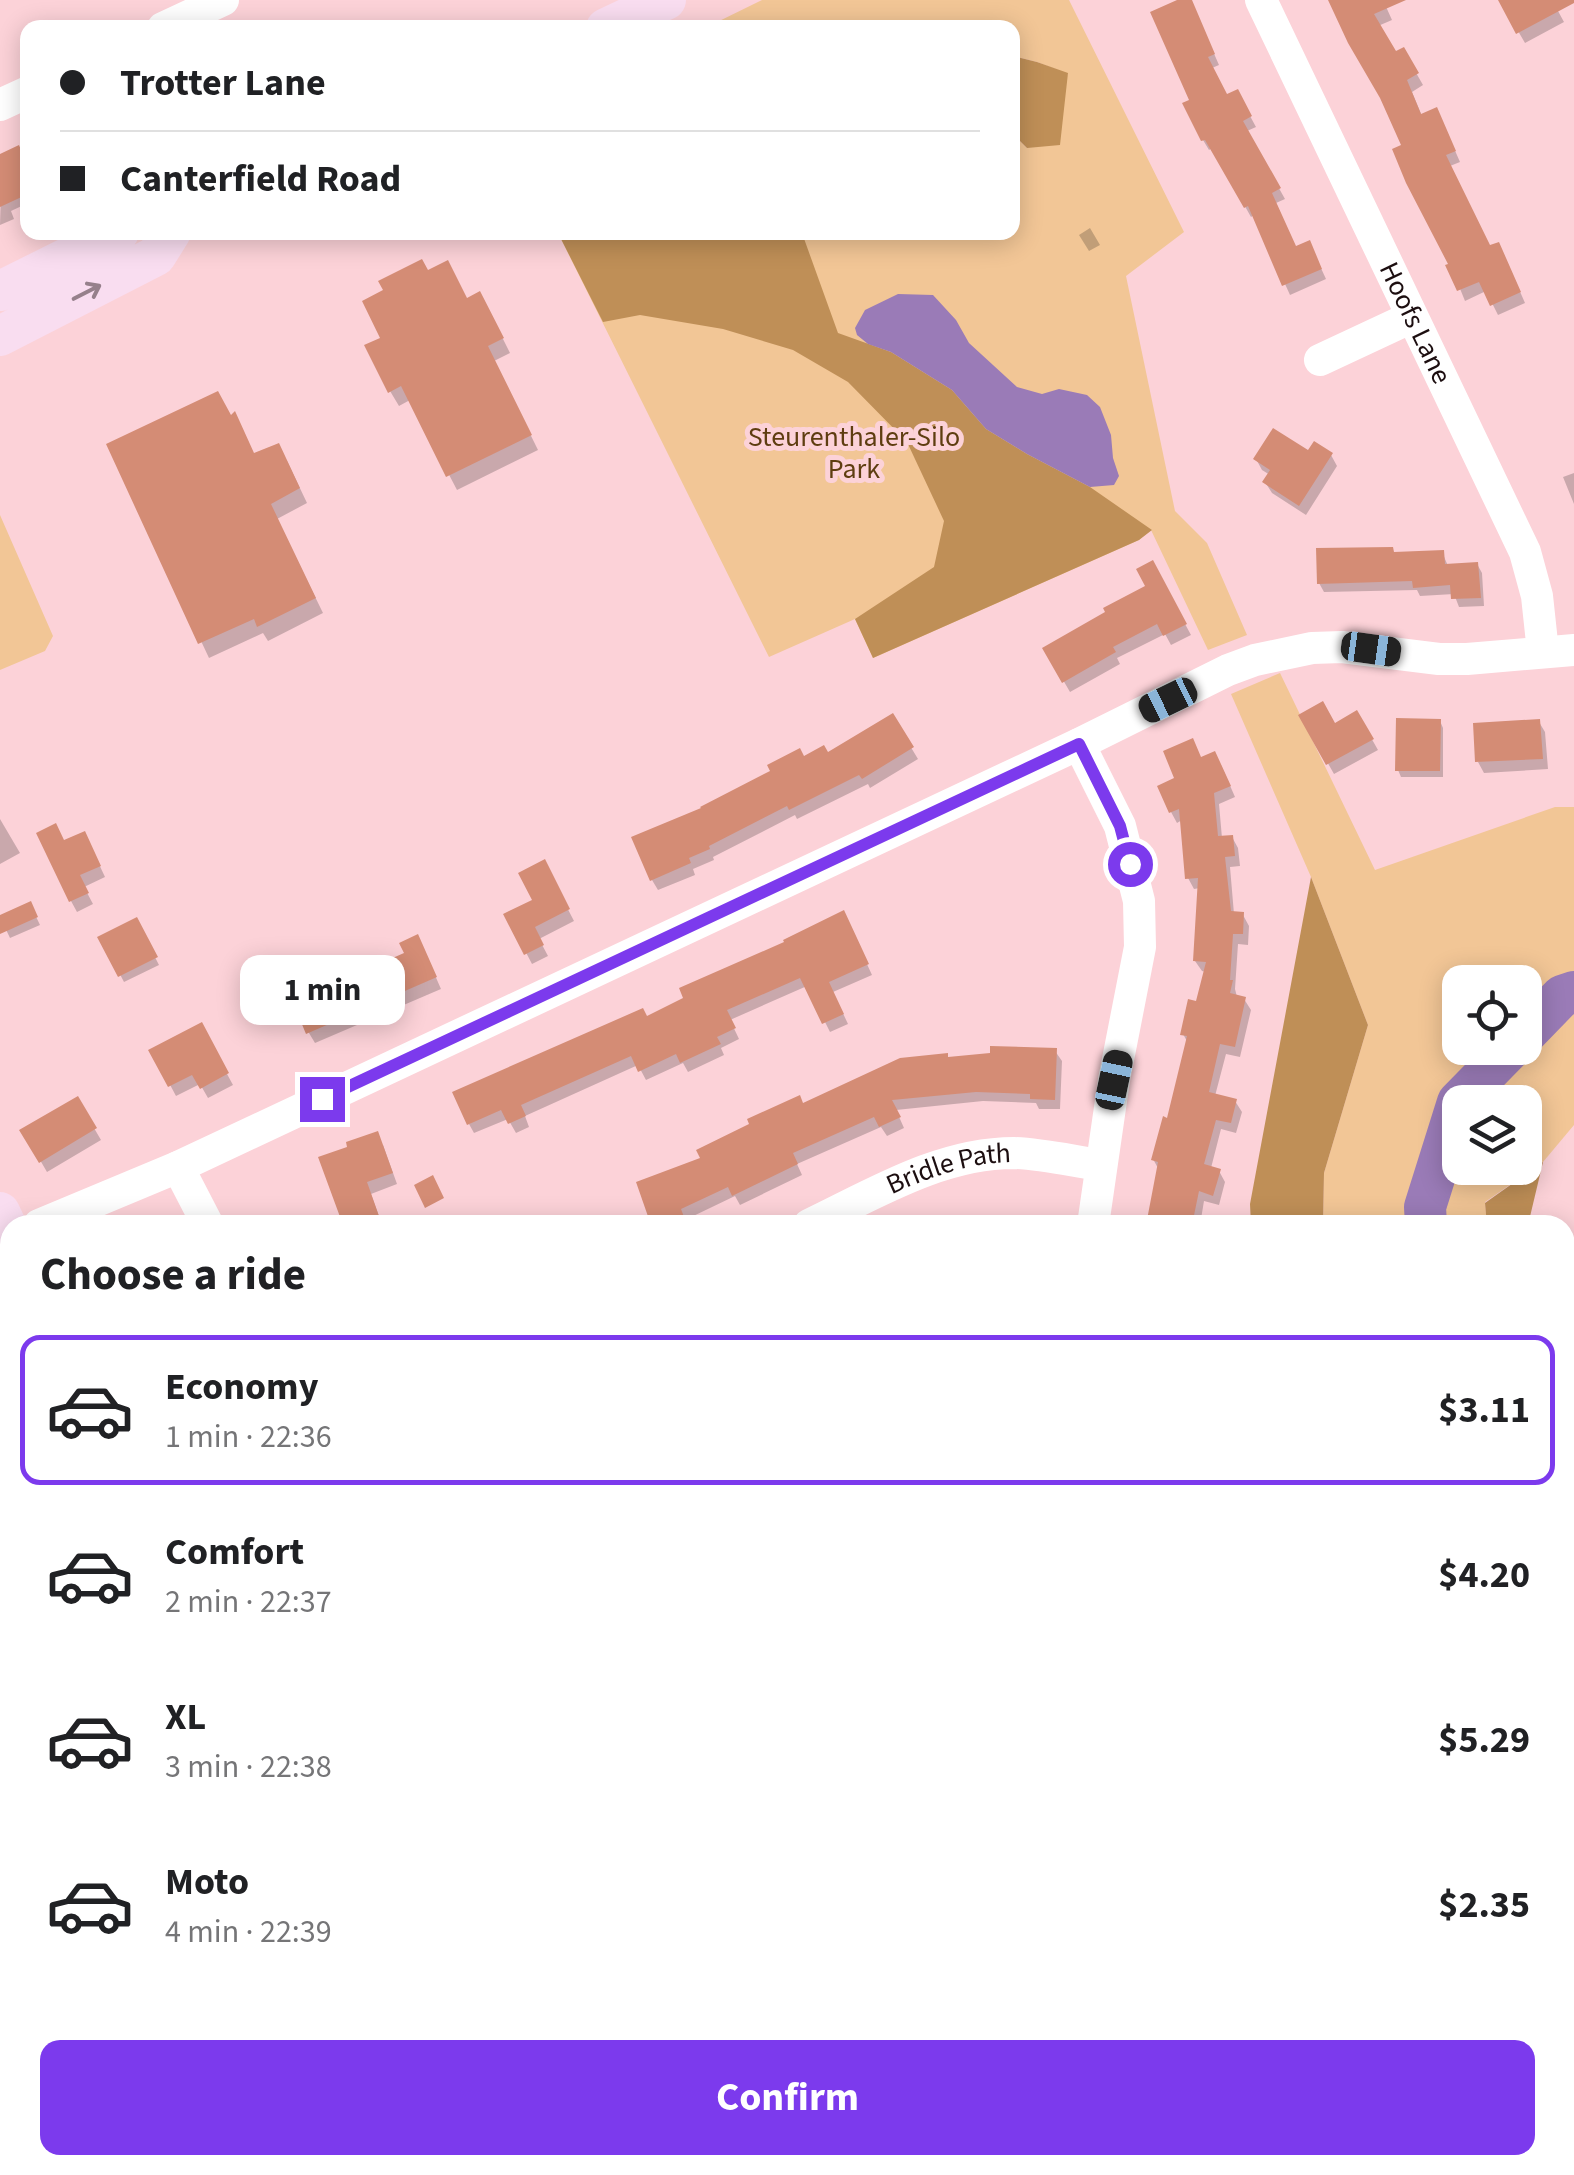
<!DOCTYPE html>
<meta charset="utf-8">
<style>
:root{--surface:#fff;--page:#f2f2f2;--text:#202124;--muted:#757577;--line:#e0e0e0;--accent:#7c3aed}
body{margin:0;font-family:"Source Sans 3",sans-serif;background:var(--page);color:var(--text);height:100vh;display:flex;flex-direction:column;font-size:38px;white-space:nowrap}
*{box-sizing:border-box;margin:0}
p{font-size:32px;color:var(--muted)}
.icon{flex:none;width:55px;height:55px;fill:none;stroke:currentColor;stroke-width:2;stroke-linecap:round;stroke-linejoin:round}
.map{position:relative;flex:1;overflow:hidden}
.panel{position:absolute;left:0px;top:1215px;width:1575px;height:960px;display:flex;flex-direction:column;background:var(--surface);border-radius:30px 30px 0 0;box-shadow:0 5px 25px #0003}
.panel>*{flex:none}
.top-card{position:absolute;left:20px;top:20px;width:1000px;height:220px;border-radius:20px;box-shadow:0 5px 25px #0003;display:grid;align-content:center;height:220px;padding:0 40px;background:var(--surface)}
.buttons{position:absolute;left:1442px;top:965px;display:grid;gap:20px}
.buttons a{display:grid;place-items:center;width:100px;height:100px;border-radius:20px;background:var(--surface);box-shadow:0 5px 25px #0003;font-size:50px}
.end{position:absolute;width:45px;height:45px;margin:-22px;border:12px solid #7c3aed;background:#fff;box-shadow:0 0 0 5px #fff}
.from{border-radius:50%}
.bubble{position:absolute;height:70px;border-radius:20px;background:var(--surface);box-shadow:0 5px 25px #0003;font-size:32px;font-weight:700;line-height:70px;text-align:center}
.car{position:absolute;width:30px;height:60px;margin:-30px -15px;border-radius:12px;box-shadow:0 0 8px 2px #0007;background:linear-gradient(#222 24%,#8ab4d8 0 40%,#222 0 76%,#8ab4d8 0 86%,#222 0)}
.top-card b{display:flex;align-items:center;gap:35px;height:95px;font-size:38px}
.top-card b+b{border-top:2px solid var(--line)}
.top-card i{width:25px;height:25px;background:var(--text)}
ul{padding:0;list-style:none}
li{display:flex;align-items:center;gap:30px;height:150px;margin:0 20px 15px;padding:0 20px;border:5px solid transparent;border-radius:20px}
li div{flex:1}
li b{display:block;font-size:38px}
li em{font-style:normal;font-weight:700}
li.selected{border-color:var(--accent)}
li>.icon{width:90px;height:90px;stroke-width:1.5}
h2{padding:0 40px;font-size:45px;line-height:120px}
.primary-button{display:flex;gap:20px;margin-top:auto;padding:20px 40px}
.primary-button a{flex:1;height:115px;border-radius:20px;background:var(--accent);color:#fff;font-size:40px;font-weight:700;line-height:115px;text-align:center}
.map>svg:first-child{display:block}
.green{fill:#f2c696;fill-rule:evenodd}
.forest{fill:#bf8f57}
.water{fill:#9a7bb7}
.shadow{fill:#0003}
.lines{fill:none;stroke-linecap:round;stroke-linejoin:round}
.stream{stroke:#9a7bb7;stroke-width:8}
.river{stroke:#9a7bb7;stroke-width:42}
.building{fill:#d48c75}
.minor{stroke:#fff;stroke-width:32}
.major{stroke:#f9ddf0;stroke-width:40}
.oneway{stroke:#96808b}
.route{stroke:#7c3aed;stroke-width:12}
.labels{text-anchor:middle;dominant-baseline:central;stroke-width:10;stroke-linejoin:round;paint-order:stroke}
.street-label{font-size:28px;fill:#1c0e10;stroke:#fcd2d8}
.park-label{font-size:28px;fill:#5e3d10;stroke:#fcd2d8}
</style>
<div class="map">
<svg width="1574" height="2175" viewBox="0 0 1574 2175">
<rect width="100%" height="100%" fill="#fcd2d8"/>
<!-- green -->
<path class="green" d="M 762,0 L 1069,0 L 1184,232 L 1126,276 L 1175,511 L 1207,543 L 1247,635 L 1208,650 L 1151,530 L 1139,540 L 873,658 L 855,619 L 769,657 L 558,233 L 1012,232 L 1013,134 L 1027,148 L 1068,74 L 1037,62 L 1013,56 L 1012,28 L 707,27 Z
M 0,515 L 53,636 L 45,651 L 0,670 Z
M 1280,673 L 1375,870 L 1555,807 L 1574,807 L 1574,1125 L 1543,1162 L 1485,1202 L 1487,1225 L 1323,1225 L 1324,1173 L 1368,1025 L 1311,877 L 1231,694 ZM 1460,982 L 1525,982 L 1525,1048 L 1460,1048 ZM 1460,1102 L 1525,1102 L 1525,1168 L 1460,1168 Z
M 647,2165 L 1200,2165 L 1179,2175 L 624,2175 Z"/>
<!-- forest -->
<path class="forest" d="M 1013,56 L 1037,62 L 1068,73 L 1060,145 L 1027,148 L 1013,134 Z
M 558,233 L 802,233 L 838,333 L 891,352 L 952,390 L 986,429 L 1027,454 L 1090,487 L 1152,530 L 1139,540 L 873,658 L 855,619 L 934,567 L 944,521 L 907,442 L 848,382 L 793,350 L 723,329 L 640,315 L 603,322 Z
M 1311,877 L 1368,1025 L 1324,1173 L 1323,1225 L 1251,1225 L 1250,1204 Z
M 1543,1162 L 1528,1225 L 1487,1225 L 1485,1203 Z
M 1565,1438 L 1574,1472 L 1574,2111 L 1565,2085 Z"/>
<!-- water -->
<path class="water" d="M 898,294 L 933,295 L 956,320 L 969,343 L 1017,387 L 1042,394 L 1059,389 L 1087,395 L 1100,407 L 1111,435 L 1113,458 L 1119,476 L 1114,485 L 1090,487 L 1027,454 L 986,429 L 952,390 L 891,352 L 868,344 L 857,335 L 855,328 L 865,310 Z"/>
<!-- shadow -->
<path class="shadow" d="M 1184,0 L 1190,0 L 1194,8 L 1219,65 L 1212,68 L 1226,97 L 1237,92 L 1256,127 L 1247,131 L 1285,199 L 1276,203 L 1296,249 L 1314,253 L 1326,279 L 1290,295 L 1254,215 L 1251,217 L 1212,148 L 1209,150 L 1203,140 L 1192,101 Z
M 1331,0 L 1383,0 L 1392,20 L 1378,26 L 1395,54 L 1403,50 L 1423,85 L 1412,92 L 1422,116 L 1442,121 L 1460,162 L 1450,166 L 1490,248 L 1504,255 L 1525,303 L 1498,315 L 1486,291 L 1465,301 L 1383,98 Z
M 1500,0 L 1552,0 L 1564,22 L 1525,43 Z
M 28,143 L 28,203 L 11,211 L 14,219 L 0,225 L 2,156 Z
M 1090,228 L 1100,245 L 1089,251 L 1079,235 Z
M 427,272 L 467,300 L 488,309 L 510,353 L 494,361 L 538,450 L 457,490 L 410,400 L 399,406 L 390,391 L 383,339 Z
M 109,445 L 254,455 L 287,461 L 307,503 L 277,519 L 323,613 L 268,641 L 263,633 L 209,658 Z
M 1309,454 L 1331,455 L 1337,466 L 1306,515 L 1272,493 L 1265,482 L 1270,475 L 1262,470 L 1256,459 Z
M 1574,473 L 1574,504 L 1563,477 Z
M 1442,552 L 1448,566 L 1477,564 L 1482,573 L 1484,606 L 1459,607 L 1454,594 L 1420,596 L 1417,590 L 1324,592 L 1319,583 L 1395,554 Z
M 1152,563 L 1191,635 L 1171,645 L 1165,634 L 1117,658 L 1120,664 L 1070,692 L 1045,649 L 1149,587 Z
M 1357,713 L 1378,750 L 1334,774 L 1301,716 L 1334,726 Z
M 892,716 L 918,759 L 870,788 L 868,784 L 797,819 L 795,815 L 713,857 L 714,860 L 693,869 L 695,875 L 658,890 L 652,880 L 704,809 L 803,759 L 827,756 Z
M 1440,721 L 1443,728 L 1443,777 L 1401,777 L 1398,770 Z
M 1539,722 L 1545,732 L 1548,769 L 1484,773 L 1478,762 Z
M 1202,759 L 1221,765 L 1235,797 L 1219,804 L 1222,838 L 1232,837 L 1238,848 L 1240,866 L 1230,867 L 1234,914 L 1243,915 L 1249,926 L 1248,945 L 1238,944 L 1235,989 L 1237,997 L 1244,999 L 1251,1010 L 1240,1057 L 1226,1054 L 1215,1096 L 1235,1101 L 1242,1112 L 1236,1133 L 1221,1129 L 1211,1168 L 1219,1171 L 1225,1182 L 1219,1205 L 1204,1201 L 1200,1225 L 1148,1225 L 1159,1170 L 1153,1159 L 1169,1121 L 1188,1043 L 1183,1034 L 1198,1004 L 1206,972 L 1202,971 L 1195,961 L 1200,888 L 1194,889 L 1188,878 L 1182,820 L 1177,823 L 1171,812 L 1178,779 Z
M 0,819 L 20,853 L 0,864 Z
M 64,843 L 90,845 L 105,877 L 84,887 L 93,904 L 77,912 L 71,901 Z
M 544,863 L 574,921 L 539,939 L 548,956 L 532,964 L 507,916 L 535,901 Z
M 30,904 L 40,925 L 10,938 L 0,917 Z
M 136,920 L 159,965 L 124,982 L 101,938 Z
M 848,923 L 872,975 L 833,992 L 848,1024 L 830,1032 L 807,986 L 730,1020 L 739,1039 L 721,1048 L 724,1055 L 688,1072 L 683,1063 L 646,1080 L 638,1065 L 525,1116 L 529,1127 L 516,1133 L 508,1119 L 474,1133 L 469,1124 L 647,1018 Z
M 423,948 L 441,989 L 315,1043 L 309,1033 L 310,990 L 354,978 Z
M 201,1026 L 233,1085 L 208,1098 L 200,1084 L 176,1096 L 152,1051 Z
M 1055,1051 L 1062,1061 L 1060,1109 L 1039,1109 L 1036,1103 L 983,1101 L 896,1110 L 904,1128 L 887,1136 L 881,1127 L 797,1164 L 802,1175 L 740,1205 L 735,1196 L 685,1220 L 687,1225 L 654,1225 L 704,1159 L 803,1106 L 948,1059 Z
M 77,1099 L 101,1140 L 47,1172 L 23,1131 Z
M 383,1145 L 397,1184 L 371,1194 L 382,1225 L 345,1225 Z
M 974,1218 L 994,1218 L 998,1225 L 974,1225 Z
M 10,1555 L 10,1616 L 0,1620 L 0,1559 Z
M 10,1736 L 10,1788 L 7,1783 L 0,1787 L 0,1741 Z
M 10,1928 L 10,1972 L 0,1977 L 0,1932 Z"/>
<g class="lines">
<!-- stream -->
<path class="stream" d="M 1565,2017 L 1574,2014"/>
<!-- river -->
<path class="river" d="M 1525,1034 L 1562,996 L 1574,992
M 1426,1225 L 1425,1207 L 1458,1102 L 1511,1048
M 934,2175 L 955,2165"/>
</g>
<!-- building -->
<path class="building" d="M 1177,0 L 1192,0 L 1215,54 L 1208,57 L 1227,94 L 1238,89 L 1252,116 L 1243,121 L 1281,188 L 1272,193 L 1296,246 L 1310,240 L 1322,269 L 1282,286 L 1248,206 L 1244,208 L 1205,140 L 1201,141 L 1182,103 L 1189,100 L 1150,12 Z
M 1328,0 L 1406,0 L 1374,14 L 1396,51 L 1404,47 L 1419,73 L 1407,80 L 1421,114 L 1437,107 L 1456,151 L 1446,155 L 1490,245 L 1499,242 L 1521,292 L 1490,306 L 1479,282 L 1457,291 L 1445,265 L 1448,264 L 1406,183 L 1392,149 L 1401,145 L 1380,98 L 1348,43 Z
M 1498,0 L 1574,0 L 1574,3 L 1516,34 Z
M 19,145 L 23,155 L 28,153 L 28,194 L 0,207 L 0,154 Z
M 422,259 L 428,270 L 448,260 L 467,298 L 480,291 L 504,338 L 488,346 L 532,435 L 446,477 L 401,386 L 388,393 L 364,345 L 380,338 L 362,301 L 383,290 L 378,281 Z
M 218,391 L 231,415 L 235,411 L 254,453 L 279,443 L 300,488 L 271,504 L 316,598 L 257,627 L 254,619 L 198,644 L 106,444 Z
M 1273,428 L 1308,450 L 1314,441 L 1333,453 L 1299,506 L 1262,482 L 1270,470 L 1253,459 Z
M 1393,547 L 1394,552 L 1444,550 L 1445,564 L 1478,562 L 1481,598 L 1451,599 L 1450,585 L 1413,588 L 1412,581 L 1317,584 L 1316,548 Z
M 1153,560 L 1187,624 L 1163,636 L 1157,624 L 1113,647 L 1116,652 L 1062,683 L 1042,648 L 1105,612 L 1103,608 L 1145,586 L 1136,569 Z
M 1323,701 L 1335,723 L 1357,710 L 1374,739 L 1326,765 L 1298,715 Z
M 893,713 L 914,747 L 862,779 L 859,775 L 789,810 L 787,806 L 709,846 L 710,849 L 689,858 L 691,863 L 650,881 L 631,837 L 701,808 L 700,807 L 770,771 L 767,765 L 800,748 L 804,756 L 824,745 L 828,752 Z
M 1396,718 L 1441,719 L 1440,771 L 1395,771 Z
M 1540,719 L 1543,759 L 1475,762 L 1473,723 Z
M 1193,738 L 1201,757 L 1215,751 L 1231,786 L 1214,793 L 1218,836 L 1233,835 L 1235,856 L 1225,857 L 1231,911 L 1244,912 L 1243,934 L 1233,934 L 1230,980 L 1233,980 L 1230,993 L 1246,997 L 1235,1047 L 1220,1044 L 1209,1092 L 1237,1099 L 1231,1123 L 1216,1120 L 1204,1164 L 1221,1169 L 1213,1196 L 1199,1191 L 1192,1225 L 1146,1225 L 1158,1162 L 1151,1160 L 1163,1116 L 1167,1118 L 1187,1036 L 1180,1035 L 1188,999 L 1196,1001 L 1206,962 L 1193,961 L 1198,878 L 1185,879 L 1179,809 L 1169,813 L 1157,786 L 1174,778 L 1163,751 Z
M 56,823 L 64,840 L 85,831 L 101,866 L 80,875 L 89,893 L 69,902 L 36,833 Z
M 545,859 L 570,909 L 535,927 L 544,945 L 524,955 L 503,914 L 532,900 L 518,873 Z
M 31,901 L 38,917 L 0,934 L 0,915 Z
M 844,910 L 869,964 L 829,982 L 844,1014 L 822,1024 L 800,978 L 727,1010 L 736,1028 L 717,1037 L 721,1044 L 680,1063 L 676,1054 L 638,1072 L 631,1056 L 521,1105 L 526,1116 L 508,1124 L 501,1110 L 467,1125 L 452,1092 L 643,1008 L 647,1016 L 683,998 L 679,988 L 784,942 L 783,940 Z
M 137,917 L 158,957 L 118,977 L 97,937 Z
M 418,934 L 437,977 L 306,1034 L 286,986 L 306,978 L 310,987 L 352,970 L 354,975 L 404,953 L 399,943 Z
M 202,1022 L 229,1073 L 200,1089 L 192,1075 L 168,1087 L 148,1050 Z
M 990,1046 L 1057,1048 L 1055,1100 L 1030,1099 L 1030,1094 L 976,1092 L 892,1100 L 901,1117 L 879,1127 L 874,1117 L 793,1153 L 798,1164 L 732,1196 L 728,1187 L 681,1209 L 684,1217 L 663,1225 L 651,1225 L 636,1182 L 700,1158 L 696,1150 L 749,1124 L 747,1119 L 800,1095 L 803,1103 L 900,1058 L 948,1053 L 948,1057 L 990,1053 Z
M 78,1096 L 97,1128 L 39,1163 L 19,1130 Z
M 378,1131 L 393,1173 L 367,1182 L 379,1216 L 352,1225 L 343,1225 L 318,1157 L 347,1147 L 346,1142 Z
M 433,1175 L 444,1198 L 425,1208 L 414,1185 Z"/>
<g class="lines">
<!-- minor -->
<g class="minor">
<path id="s1" d="M 1261,0 L 1525,552 L 1537,596 L 1543,652"/>
<path d="M 163,28 L 223,0"/>
<path d="M 0,105 L 28,92"/>
<path d="M 1320,360 L 1412,317"/>
<path d="M 1079,744 L 1120,826 L 1139,901 L 1140,947 L 1114,1080 L 1093,1225"/>
<path d="M 178,1167 L 208,1225"/>
<path d="M 39,1225 L 178,1167 L 1079,744 L 1228,670 L 1255,660 L 1312,648 L 1342,647 L 1439,659 L 1467,659 L 1574,650"/>
<path id="s2" d="M 809,1225 C 874,1194 940,1153 1014,1153 C 1043,1154 1072,1161 1100,1165"/>
<path d="M 0,1317 L 10,1313"/>
<path d="M 0,1677 L 10,1673"/>
<path d="M 0,2034 L 10,2029"/>
<path d="M 254,2175 L 279,2165"/>
</g>
<!-- major -->
<path class="major" d="M 606,28 L 666,0
M 0,291 L 119,232
M 0,336 L 156,256 L 171,232
M 0,1212 L 10,1233
M 452,2165 L 456,2175"/>
</g>
<!-- one-way arrows -->
<defs><path id="oneway-shaft" d="M-6 0H5M1.5-3L5.5 0L1.5 3" fill="none" stroke-width="1.6" stroke-linecap="round" stroke-linejoin="round" transform="scale(2.5)"/></defs>
<use class="oneway" href="#oneway-shaft" transform="translate(87 292) rotate(-27)"/>
<g class="lines">
<!-- route -->
<path class="route" d="M 322,1099 L 1079,744 L 1120,826 L 1130,864"/>
</g>
<g class="labels">
<!-- street labels -->
<g class="street-label">
<text stroke="none"><textPath href="#s1" startOffset="358">Hoofs Lane</textPath></text>
<text stroke="none"><textPath href="#s2" startOffset="152">Bridle Path</textPath></text>
</g>
<!-- park labels -->
<g class="park-label">
<text x="854" y="437">Steurenthaler-Silo<tspan x="854" dy="32">Park</tspan></text>
</g>
</g>
</svg>
<div class="buttons">
<a><svg class="icon" aria-label="locate" viewBox="0 0 24 24"><circle cx="12" cy="12" r="6"/><path d="M12 2v4M12 18v4M2 12h4M18 12h4"/></svg></a>
<a><svg class="icon" aria-label="layers" viewBox="0 0 24 24"><path d="M12 4l9 5-9 5-9-5zM3 14l9 5 9-5"/></svg></a>
</div>
<i class="end from" style="left:1130px;top:864px"></i>
<i class="end" style="left:322px;top:1099px"></i>
<div class="bubble" style="left:240px;top:955px;width:165px">1 min</div>
<i class="car" style="left:1371px;top:649px;rotate:98deg"></i>
<i class="car" style="left:1168px;top:700px;rotate:244deg"></i>
<i class="car" style="left:1114px;top:1080px;rotate:12deg"></i>
<div class="top-card">
<b><i class="from"></i>Trotter Lane</b>
<b><i></i>Canterfield Road</b>
</div>
<section class="panel">
<h2>Choose a ride</h2>
<ul>
<li class="selected"><svg class="icon" aria-label="car" viewBox="0 0 24 24"><path d="M5 17H2v-5l4-1 3-4h7l3 4 3 1v5h-3M9 17h6M6 11h13"/><circle cx="7" cy="17" r="2"/><circle cx="17" cy="17" r="2"/></svg><div><b>Economy</b><p>1 min · 22:36</p></div><em>$3.11</em></li>
<li><svg class="icon" aria-label="car" viewBox="0 0 24 24"><path d="M5 17H2v-5l4-1 3-4h7l3 4 3 1v5h-3M9 17h6M6 11h13"/><circle cx="7" cy="17" r="2"/><circle cx="17" cy="17" r="2"/></svg><div><b>Comfort</b><p>2 min · 22:37</p></div><em>$4.20</em></li>
<li><svg class="icon" aria-label="car" viewBox="0 0 24 24"><path d="M5 17H2v-5l4-1 3-4h7l3 4 3 1v5h-3M9 17h6M6 11h13"/><circle cx="7" cy="17" r="2"/><circle cx="17" cy="17" r="2"/></svg><div><b>XL</b><p>3 min · 22:38</p></div><em>$5.29</em></li>
<li><svg class="icon" aria-label="car" viewBox="0 0 24 24"><path d="M5 17H2v-5l4-1 3-4h7l3 4 3 1v5h-3M9 17h6M6 11h13"/><circle cx="7" cy="17" r="2"/><circle cx="17" cy="17" r="2"/></svg><div><b>Moto</b><p>4 min · 22:39</p></div><em>$2.35</em></li>
</ul>
<div class="primary-button"><a>Confirm</a></div>
</section>
</div>
